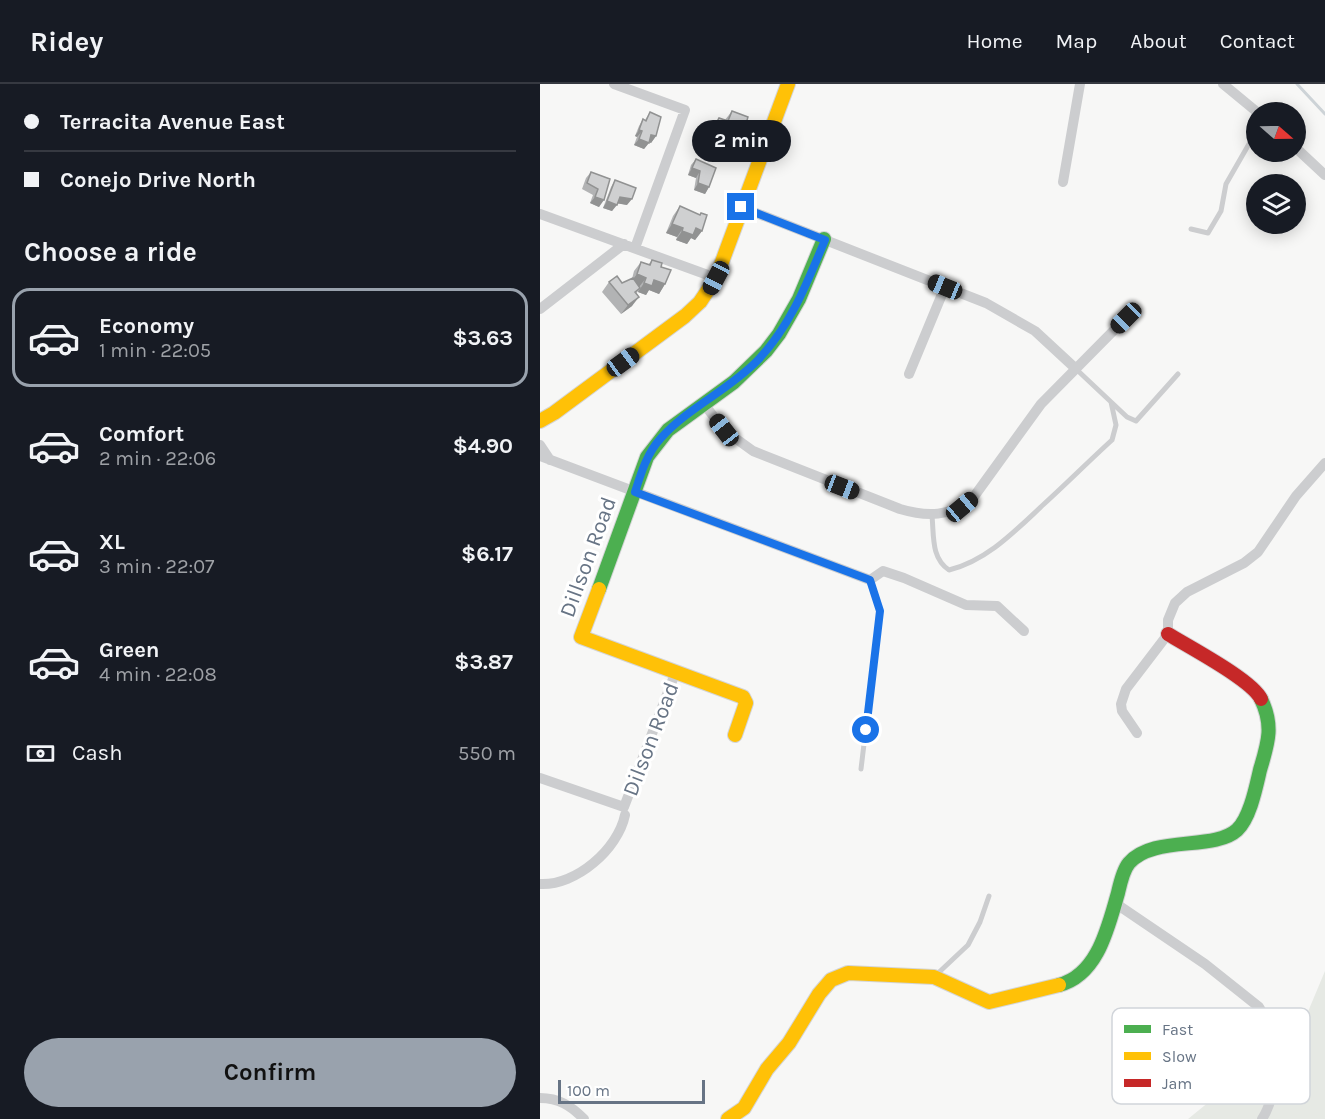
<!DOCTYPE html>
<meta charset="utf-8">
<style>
:root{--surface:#171b24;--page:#242831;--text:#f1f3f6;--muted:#9ea1a6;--line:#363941;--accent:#99a2ad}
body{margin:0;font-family:Karla,sans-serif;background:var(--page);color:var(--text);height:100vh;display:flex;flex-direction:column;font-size:22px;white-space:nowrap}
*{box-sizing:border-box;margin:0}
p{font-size:20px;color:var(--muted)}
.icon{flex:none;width:33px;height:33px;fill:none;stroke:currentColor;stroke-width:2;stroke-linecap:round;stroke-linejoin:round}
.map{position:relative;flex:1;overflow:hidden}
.drawer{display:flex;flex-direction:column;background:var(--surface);width:540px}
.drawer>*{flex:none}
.guide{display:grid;align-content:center;height:132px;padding:0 24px;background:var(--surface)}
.needle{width:39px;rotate:110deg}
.buttons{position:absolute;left:706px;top:18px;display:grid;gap:12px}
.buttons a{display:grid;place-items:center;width:60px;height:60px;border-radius:50%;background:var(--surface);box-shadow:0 3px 15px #0003;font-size:30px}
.scale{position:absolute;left:18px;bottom:15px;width:147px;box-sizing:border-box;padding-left:6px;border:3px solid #677485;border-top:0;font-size:16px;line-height:21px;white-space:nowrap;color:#677485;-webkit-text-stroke:4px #fff;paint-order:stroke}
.end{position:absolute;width:27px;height:27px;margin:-14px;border:8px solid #1a73e8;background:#fff;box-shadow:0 0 0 3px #fff}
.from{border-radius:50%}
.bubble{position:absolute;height:42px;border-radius:21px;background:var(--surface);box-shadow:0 3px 15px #0003;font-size:20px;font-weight:700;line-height:42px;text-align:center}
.car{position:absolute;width:18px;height:36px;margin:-18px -9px;border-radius:8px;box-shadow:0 0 4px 2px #0007;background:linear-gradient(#222 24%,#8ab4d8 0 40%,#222 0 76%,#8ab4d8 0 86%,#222 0)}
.guide b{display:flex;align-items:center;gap:21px;height:57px;font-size:22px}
.guide b+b{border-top:2px solid var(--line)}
.guide i{width:15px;height:15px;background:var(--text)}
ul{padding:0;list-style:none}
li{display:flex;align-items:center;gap:18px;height:99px;margin:0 12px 9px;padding:0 12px;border:3px solid transparent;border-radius:18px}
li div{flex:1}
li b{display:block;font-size:22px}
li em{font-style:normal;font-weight:700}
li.on{border-color:var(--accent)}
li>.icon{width:54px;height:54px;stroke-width:1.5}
h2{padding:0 24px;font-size:27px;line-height:72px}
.pay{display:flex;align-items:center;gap:15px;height:66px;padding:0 24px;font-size:22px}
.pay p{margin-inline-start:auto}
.button{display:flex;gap:12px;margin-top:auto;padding:12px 24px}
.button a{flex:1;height:69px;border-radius:36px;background:var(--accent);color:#111;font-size:24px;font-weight:700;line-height:69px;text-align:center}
header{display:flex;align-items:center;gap:36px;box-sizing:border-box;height:84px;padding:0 30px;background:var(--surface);border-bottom:2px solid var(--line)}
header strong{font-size:28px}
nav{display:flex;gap:33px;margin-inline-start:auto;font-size:21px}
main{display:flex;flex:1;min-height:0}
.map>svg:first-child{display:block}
.green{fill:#e6e9e4}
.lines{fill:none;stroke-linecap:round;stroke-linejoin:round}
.stream{stroke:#cdd3d7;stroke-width:3}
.fast-casing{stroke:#d4d5d6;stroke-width:16}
.slow-casing{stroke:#d4d5d6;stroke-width:16}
.jam-casing{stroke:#d4d5d6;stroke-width:16}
.lane{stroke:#cccdcf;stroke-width:5}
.street{stroke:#cccdcf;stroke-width:10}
.fast{stroke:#4caf50;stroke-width:14}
.slow{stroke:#ffc107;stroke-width:14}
.jam{stroke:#c62828;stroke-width:14}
.wall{fill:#b2b3b4}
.shaded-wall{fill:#919292}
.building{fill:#cfd0d1;stroke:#919292;stroke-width:1.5}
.route{stroke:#1a73e8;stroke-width:8}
.labels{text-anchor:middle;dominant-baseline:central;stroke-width:6;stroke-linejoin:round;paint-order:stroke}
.street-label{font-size:22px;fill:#677485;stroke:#fff}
.key{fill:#fff;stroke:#d1d5da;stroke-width:1.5}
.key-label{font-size:16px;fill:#677485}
</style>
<header>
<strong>Ridey</strong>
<nav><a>Home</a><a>Map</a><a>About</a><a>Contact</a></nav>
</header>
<main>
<section class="drawer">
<div class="guide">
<b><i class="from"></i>Terracita Avenue East</b>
<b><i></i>Conejo Drive North</b>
</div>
<h2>Choose a ride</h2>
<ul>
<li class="on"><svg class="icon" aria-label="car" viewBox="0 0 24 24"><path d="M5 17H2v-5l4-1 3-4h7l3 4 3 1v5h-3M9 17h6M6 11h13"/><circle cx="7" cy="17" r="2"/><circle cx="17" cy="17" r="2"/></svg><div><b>Economy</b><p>1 min · 22:05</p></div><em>$3.63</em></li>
<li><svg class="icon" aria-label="car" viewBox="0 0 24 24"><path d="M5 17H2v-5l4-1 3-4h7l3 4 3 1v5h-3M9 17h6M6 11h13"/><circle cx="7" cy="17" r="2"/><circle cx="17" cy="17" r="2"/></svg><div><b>Comfort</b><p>2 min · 22:06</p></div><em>$4.90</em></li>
<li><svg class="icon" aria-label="car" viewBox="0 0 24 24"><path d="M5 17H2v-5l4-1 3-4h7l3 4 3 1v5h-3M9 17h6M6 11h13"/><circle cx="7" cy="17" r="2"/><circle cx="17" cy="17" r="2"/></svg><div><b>XL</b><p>3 min · 22:07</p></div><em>$6.17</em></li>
<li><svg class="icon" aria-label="car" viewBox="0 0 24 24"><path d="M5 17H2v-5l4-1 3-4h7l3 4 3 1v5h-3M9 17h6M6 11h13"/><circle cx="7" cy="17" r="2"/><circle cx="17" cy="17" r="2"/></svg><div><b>Green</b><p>4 min · 22:08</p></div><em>$3.87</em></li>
</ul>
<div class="pay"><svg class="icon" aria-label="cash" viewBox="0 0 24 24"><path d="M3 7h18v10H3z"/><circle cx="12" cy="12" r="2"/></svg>Cash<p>550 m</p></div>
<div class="button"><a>Confirm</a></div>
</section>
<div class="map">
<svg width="785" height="1035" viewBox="0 0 785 1035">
<rect width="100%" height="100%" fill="#f7f7f6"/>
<!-- green -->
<path class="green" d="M 785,887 L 785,1035 L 648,1035 L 762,942 Z"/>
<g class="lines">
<!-- stream -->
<path class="stream" d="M 757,0 L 785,30"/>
<!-- fast casing -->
<g class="fast-casing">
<path id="fast" d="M 59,505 L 107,373 L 128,346 L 194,298 L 226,267 L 239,250 L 259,215 L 284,155
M 519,901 C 558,891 568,843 578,809 C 580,800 583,786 589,779 C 613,751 674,767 697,746 C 710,734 716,703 720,686 C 728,659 734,642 721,615"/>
</g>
<!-- slow casing -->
<g class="slow-casing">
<path id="slow" d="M 0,337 L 14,329 L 145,232 L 160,218 L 176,194 L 248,0
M 59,505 L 41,553 L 203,613 L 206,619 L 195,651
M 188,1035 L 204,1024 L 227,985 L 249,959 L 279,910 L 291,896 L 308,889 L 394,893 L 449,918 L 519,901"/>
</g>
<!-- jam casing -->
<g class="jam-casing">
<path id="jam" d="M 628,550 C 649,563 712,596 721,615"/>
</g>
<!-- lane -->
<path class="lane" d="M 651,145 L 668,149 L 681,127 L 686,100 L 717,46
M 536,285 L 587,333 L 596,337 L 638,290
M 392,432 C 394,452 391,474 409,486 C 447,477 476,446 504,420 C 527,399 549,377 572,356 L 576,341 L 571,318
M 321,685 L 340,527 L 330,496
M 395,892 L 428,861 L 440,838 L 449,812"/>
<!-- street -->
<path class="street" d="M 74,0 L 145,26 L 95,164
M 683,0 L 717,28
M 756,64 L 785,91
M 523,98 L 540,0
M 201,123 L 446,219 L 495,247 L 535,284
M 0,130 L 176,194
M 0,225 L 84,160
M 369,290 L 405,203
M 164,320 L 184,346 L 213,367 L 360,425 C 387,433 410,433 433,414 L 501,320 L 586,234
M 0,361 L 10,376
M 0,372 L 330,496 L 343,487 L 364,494 L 426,521 L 457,522 L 484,547
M 597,649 L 582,627 L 581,620 L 586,605 L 628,550 L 628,536 L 635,519 L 647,508 L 704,479 L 718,468 L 756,412 L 785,379
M 0,694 L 84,723 L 136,587
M 0,800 C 36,802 78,765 85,731
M 575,819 L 665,880 L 719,923 C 737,949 740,1008 722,1035
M 0,1014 C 19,1014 31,1022 44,1035"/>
<!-- fast -->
<use href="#fast" class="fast"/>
<!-- slow -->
<use href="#slow" class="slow"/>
<!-- jam -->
<use href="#jam" class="jam"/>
</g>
<!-- wall -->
<path class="wall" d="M 192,27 L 204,46 L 197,65 L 166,54 L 179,34 L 185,36 Z
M 110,28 L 116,52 L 111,59 L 109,58 L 104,65 L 94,61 L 97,53 L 95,52 L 99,42 L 103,35 L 105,36 Z
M 156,75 L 169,103 L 165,110 L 154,106 L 156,94 L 148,91 L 151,81 Z
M 51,88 L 70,95 L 59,123 L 50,119 L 53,111 L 42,105 L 46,94 Z
M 75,96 L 87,121 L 77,119 L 72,127 L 63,124 L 71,103 Z
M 140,122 L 160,131 L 161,129 L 162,147 L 155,156 L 151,154 L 147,160 L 136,156 L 137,153 L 126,149 L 133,132 Z
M 112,176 L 121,183 L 125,200 L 119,210 L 109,206 L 106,211 L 98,208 L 98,207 L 96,210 L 92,222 L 81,230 L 62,208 L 69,198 L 82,199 L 92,195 L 94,187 L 101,178 L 108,181 Z"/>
<!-- shaded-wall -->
<path class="shaded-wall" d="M 173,45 L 203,56 L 197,65 L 166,54 Z
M 99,46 L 102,47 L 97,53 L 95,52 Z
M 111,51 L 116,52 L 111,59 L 107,57 Z
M 99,55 L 109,59 L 104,65 L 94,61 Z
M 152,84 L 160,87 L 156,94 L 148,91 Z
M 158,99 L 169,103 L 165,110 L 154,106 Z
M 55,113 L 64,116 L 59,123 L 50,119 Z
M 80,113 L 92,115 L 87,121 L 75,119 Z
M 67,117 L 77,121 L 72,127 L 63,124 Z
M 132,140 L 143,144 L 137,153 L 126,149 Z
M 156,144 L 162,147 L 155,156 L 151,154 L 147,160 L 136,156 L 142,147 Z
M 97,190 L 106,194 L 99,203 L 90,199 Z
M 114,196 L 125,200 L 119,210 L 109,206 L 106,211 L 98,208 L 104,199 Z
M 99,213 L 92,222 L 81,230 L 88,221 Z"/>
<!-- building -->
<path class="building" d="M 192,27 L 208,33 L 204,46 L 207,47 L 203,56 L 173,45 L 179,34 L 188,37 Z
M 110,28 L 121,33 L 116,52 L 111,51 L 109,59 L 99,55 L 102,47 L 99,46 L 103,35 L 106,37 Z
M 156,75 L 176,84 L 169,103 L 158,99 L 160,87 L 152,84 Z
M 51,88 L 70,95 L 64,116 L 55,113 L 58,105 L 47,99 Z
M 75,96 L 96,104 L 92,115 L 80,113 L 77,121 L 67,117 Z
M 140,122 L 160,131 L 161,129 L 167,131 L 162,147 L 156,144 L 153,151 L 142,147 L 143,144 L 132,140 Z
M 112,176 L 122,179 L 121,183 L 131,186 L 125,200 L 114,196 L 112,202 L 104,199 L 106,194 L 97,190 L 101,178 L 110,181 Z
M 77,192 L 82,199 L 93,194 L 100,204 L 95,208 L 99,213 L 88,221 L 69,198 Z"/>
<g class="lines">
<!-- route -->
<path class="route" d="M 201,123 L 285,156 C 267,199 251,241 218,276 C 189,306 149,323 121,354 C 107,369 101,389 95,408 L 330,496 L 340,527 L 326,646"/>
</g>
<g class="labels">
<!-- street labels -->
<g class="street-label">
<text transform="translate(48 473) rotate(-70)">Dillson Road</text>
<text transform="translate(111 655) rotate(-69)">Dilson Road</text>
</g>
</g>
<!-- legend -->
<rect x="572" y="924" width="198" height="96" rx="9" class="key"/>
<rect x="584" y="941" width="27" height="8" fill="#4caf50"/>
<rect x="584" y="968" width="27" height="8" fill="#ffc107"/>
<rect x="584" y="995" width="27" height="8" fill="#c62828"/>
<g class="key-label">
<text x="622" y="951">Fast</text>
<text x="622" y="978">Slow</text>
<text x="622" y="1005">Jam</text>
</g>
</svg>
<div class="buttons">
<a><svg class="needle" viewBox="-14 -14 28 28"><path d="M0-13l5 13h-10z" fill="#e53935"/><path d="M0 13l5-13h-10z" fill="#9ea1a6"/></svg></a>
<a><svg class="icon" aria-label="layers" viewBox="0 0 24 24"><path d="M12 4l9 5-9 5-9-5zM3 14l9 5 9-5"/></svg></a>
</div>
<div class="scale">100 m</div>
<i class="end from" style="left:326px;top:646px"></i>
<i class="end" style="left:201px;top:123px"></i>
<div class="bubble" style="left:152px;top:36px;width:99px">2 min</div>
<i class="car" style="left:176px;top:194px;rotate:208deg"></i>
<i class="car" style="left:405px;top:203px;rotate:292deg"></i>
<i class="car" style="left:586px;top:234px;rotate:225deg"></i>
<i class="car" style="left:83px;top:278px;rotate:54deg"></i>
<i class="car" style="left:184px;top:346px;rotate:322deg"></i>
<i class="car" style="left:302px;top:403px;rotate:111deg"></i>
<i class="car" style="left:422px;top:423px;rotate:50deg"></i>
</div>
</main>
